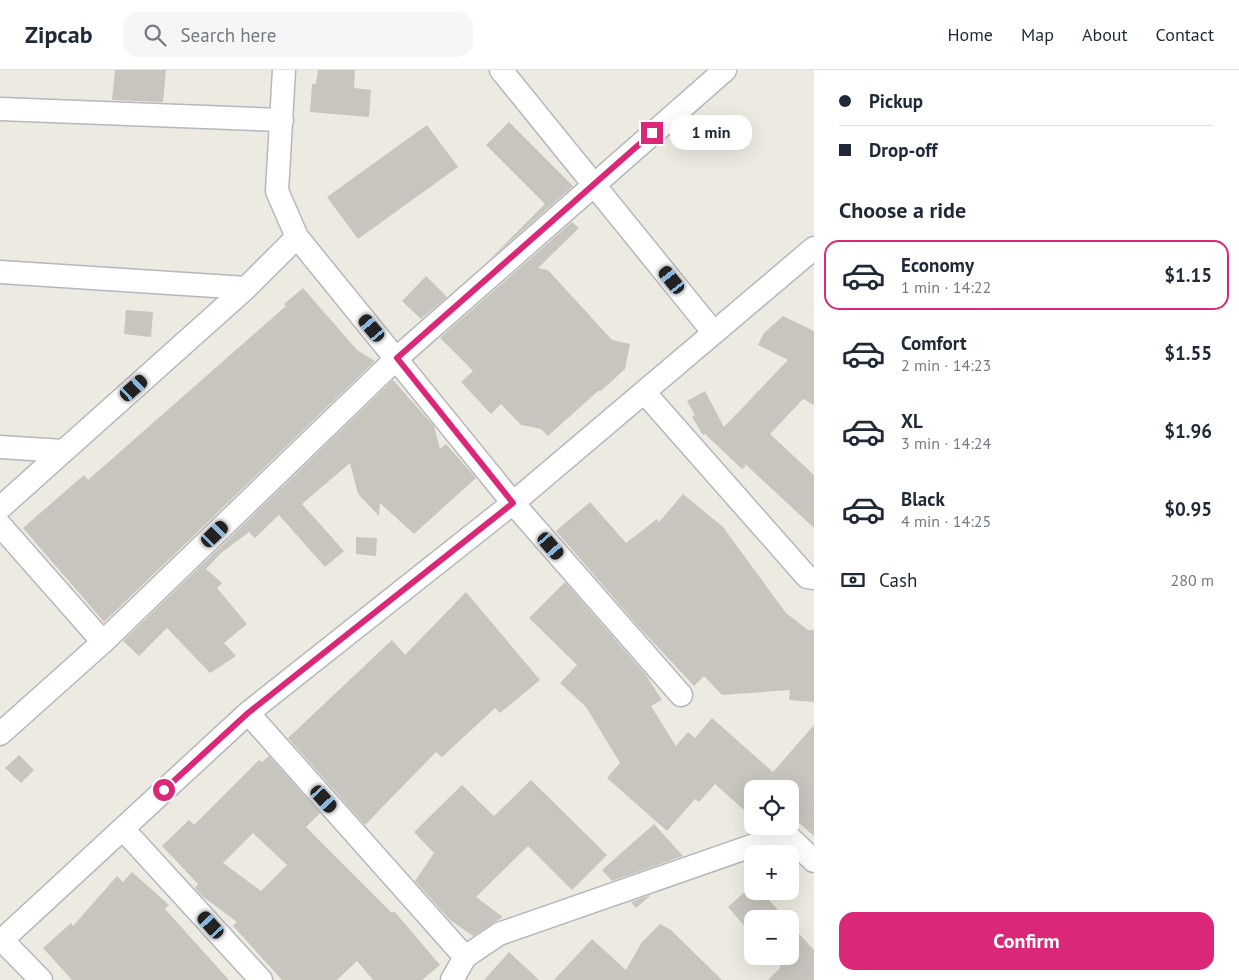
<!DOCTYPE html>
<meta charset="utf-8">
<style>
:root{--surface:#fff;--page:#f6f6f7;--text:#1f2937;--muted:#747a83;--line:#e0e1e3;--accent:#db2777}
body{margin:0;font-family:"PT Sans",sans-serif;background:var(--page);color:var(--text);height:100vh;display:flex;flex-direction:column;font-size:19px;white-space:nowrap}
*{box-sizing:border-box;margin:0}
p{font-size:16px;color:var(--muted)}
.icon{flex:none;width:28px;height:28px;fill:none;stroke:currentColor;stroke-width:2;stroke-linecap:round;stroke-linejoin:round}
.map{position:relative;flex:1;overflow:hidden}
.drawer{display:flex;flex-direction:column;background:var(--surface);width:425px}
.drawer>*{flex:none}
.hud{display:grid;align-content:center;height:110px;padding:0 25px;background:var(--surface)}
.controls{position:absolute;left:744px;top:710px;display:grid;gap:10px}
.controls a{display:grid;place-items:center;width:55px;height:55px;border-radius:10px;background:var(--surface);box-shadow:0 5px 20px #0002;font-size:25px}
.end{position:absolute;width:22px;height:22px;margin:-11px;border:6px solid #db2777;background:#fff;box-shadow:0 0 0 2px #fff}
.from{border-radius:50%}
.bubble{position:absolute;height:35px;border-radius:15px;background:var(--surface);box-shadow:0 5px 20px #0002;font-size:16px;font-weight:700;line-height:35px;text-align:center}
.car{position:absolute;width:15px;height:30px;margin:-15px -8px;border-radius:6px;box-shadow:0 0 4px 1px #0007;background:linear-gradient(#222 24%,#8ab4d8 0 40%,#222 0 76%,#8ab4d8 0 86%,#222 0)}
.hud b{display:flex;align-items:center;gap:18px;height:48px;font-size:19px}
.hud b+b{border-top:1px solid var(--line)}
.hud i{width:12px;height:12px;background:var(--text)}
ul{padding:0;list-style:none}
li{display:flex;align-items:center;gap:15px;height:70px;margin:0 10px 8px;padding:0 15px;border:2px solid transparent;border-radius:15px}
li div{flex:1}
li b{display:block;font-size:19px}
li em{font-style:normal;font-weight:700}
li.active{border-color:var(--accent)}
li>.icon{width:45px;height:45px;stroke-width:1.5}
h2{padding:0 25px;font-size:22px;line-height:60px}
.pay{display:flex;align-items:center;gap:12px;height:55px;padding:0 25px;font-size:19px}
.pay p{margin-inline-start:auto}
.cta{display:flex;gap:10px;margin-top:auto;padding:10px 25px}
.cta a{flex:1;height:58px;border-radius:15px;background:var(--accent);color:#fff;font-size:20px;font-weight:700;line-height:58px;text-align:center}
header{display:flex;align-items:center;gap:30px;box-sizing:border-box;height:70px;padding:0 25px;background:var(--surface);border-bottom:1px solid var(--line)}
header strong{font-size:24px}
nav{display:flex;gap:28px;margin-inline-start:auto;font-size:18px}
.search{width:350px;height:45px;background:var(--page);display:flex;align-items:center;gap:12px;box-sizing:border-box;padding:0 18px;border-radius:15px;color:var(--muted);font-size:19px}
main{display:flex;flex:1;min-height:0}
.map>svg:first-child{display:block}
.building{fill:#c8c5be;fill-rule:evenodd}
.lines{fill:none;stroke-linecap:round;stroke-linejoin:round}
.minor-casing{stroke:#b4b7bc;stroke-width:25}
.minor{stroke:#fff;stroke-width:22}
.route{stroke:#db2777;stroke-width:6}
</style>
<header>
<strong>Zipcab</strong>
<div class="search"><svg class="icon" aria-label="search" viewBox="0 0 24 24"><circle cx="10" cy="10" r="6"/><path d="M15 15l6 6"/></svg>Search here</div>
<nav><a>Home</a><a>Map</a><a>About</a><a>Contact</a></nav>
</header>
<main>
<div class="map">
<svg width="814" height="910" viewBox="0 0 814 910">
<rect width="100%" height="100%" fill="#edeae1"/>
<!-- building -->
<path class="building" d="M 115,0 L 166,0 L 163,32 L 112,30 Z
M 318,0 L 355,0 L 354,18 L 371,20 L 369,47 L 310,42 L 312,14 L 316,14 Z
M 509,52 L 573,116 L 489,190 L 545,134 L 486,75 Z
M 427,55 L 458,97 L 358,169 L 327,127 Z
M 572,152 L 579,158 L 538,198 L 548,200 L 612,270 L 630,274 L 625,299 L 601,321 L 598,321 L 548,366 L 541,359 L 521,355 L 501,334 L 491,344 L 461,312 L 473,301 L 440,268 Z
M 426,206 L 447,227 L 421,249 L 402,231 Z
M 303,218 L 357,280 L 375,291 L 104,552 L 23,458 L 84,405 L 88,410 L 286,236 L 284,234 Z
M 126,240 L 153,242 L 151,267 L 124,264 Z
M 783,246 L 814,261 L 814,335 L 803,329 L 770,364 L 814,405 L 814,458 L 743,392 L 746,396 L 742,399 L 705,364 L 703,365 L 692,347 L 695,345 L 687,331 L 705,321 L 724,357 L 788,290 L 758,275 L 764,263 Z
M 393,310 L 434,356 L 440,379 L 446,374 L 476,408 L 414,464 L 380,433 L 379,446 L 358,424 L 350,393 L 302,434 L 344,481 L 325,497 L 279,445 L 255,468 L 249,462 L 221,483 L 206,499 L 222,513 L 217,518 L 247,554 L 224,573 L 236,586 L 210,603 L 167,558 L 139,586 L 123,571 Z
M 683,424 L 723,457 L 786,543 L 808,560 L 814,560 L 814,632 L 789,630 L 790,620 L 722,625 L 704,606 L 694,616 L 638,556 L 556,461 L 590,432 L 626,473 L 657,449 L 659,452 Z
M 356,467 L 377,468 L 376,486 L 356,484 Z
M 565,512 L 646,605 L 662,630 L 651,636 L 676,676 L 688,662 L 695,668 L 712,648 L 773,702 L 814,655 L 814,766 L 790,745 L 790,719 L 752,719 L 752,747 L 715,714 L 699,732 L 695,729 L 667,761 L 607,708 L 620,693 L 586,637 L 560,613 L 577,595 L 529,548 Z
M 466,522 L 540,610 L 500,643 L 495,638 L 442,687 L 436,682 L 365,755 L 288,668 L 392,570 L 405,585 Z
M 19,685 L 34,700 L 21,713 L 5,698 Z
M 269,686 L 320,743 L 306,757 L 392,843 L 394,841 L 440,895 L 422,910 L 373,910 L 357,891 L 337,910 L 282,910 L 233,856 L 237,852 L 202,826 L 195,818 L 198,814 L 162,776 L 189,750 L 194,755 L 259,690 L 262,692 ZM 253,763 L 287,795 L 261,821 L 223,793 Z
M 531,710 L 607,785 L 572,820 L 528,776 L 476,827 L 503,847 L 473,866 L 450,850 L 415,811 L 434,783 L 414,762 L 462,715 L 494,746 Z
M 654,754 L 683,786 L 612,811 L 602,800 Z
M 132,802 L 169,835 L 165,839 L 229,910 L 72,910 L 43,878 L 71,853 L 73,856 L 117,806 L 123,812 Z
M 752,815 L 752,821 L 761,821 L 786,849 L 752,849 L 752,865 L 728,837 Z
M 651,825 L 636,838 L 631,832 Z
M 660,854 L 671,860 L 722,910 L 554,910 L 592,869 L 626,900 L 642,872 Z
M 790,854 L 814,880 L 814,910 L 768,910 L 781,897 L 772,886 L 790,886 Z
M 509,882 L 539,910 L 484,910 Z"/>
<g class="lines">
<!-- minor casing -->
<g class="minor-casing">
<path id="minor" d="M 284,0 L 277,121 L 297,167 L 513,433 L 681,625
M 501,0 L 714,263
M 0,39 L 282,50
M 0,202 L 246,218
M 644,322 L 807,507 L 814,508
M 0,377 L 63,381
M 0,438 L 246,218 L 297,167
M 0,455 L 103,572
M 248,643 L 465,887
M 0,664 L 103,572 L 397,288 L 725,0
M 123,759 L 261,910
M 2,870 L 41,910
M 0,872 L 248,643 L 513,433 L 814,178
M 452,910 L 465,887 L 499,864 L 786,764 L 814,791"/>
</g>
<!-- minor -->
<use href="#minor" class="minor"/>
</g>
<g class="lines">
<!-- route -->
<path class="route" d="M 164,720 L 248,643 L 513,433 L 397,288 L 652,63"/>
</g>
</svg>
<div class="controls">
<a><svg class="icon" aria-label="locate" viewBox="0 0 24 24"><circle cx="12" cy="12" r="6"/><path d="M12 2v4M12 18v4M2 12h4M18 12h4"/></svg></a>
<a>+</a>
<a>−</a>
</div>
<i class="end from" style="left:164px;top:720px"></i>
<i class="end" style="left:652px;top:63px"></i>
<div class="bubble" style="left:670px;top:45px;width:82px">1 min</div>
<i class="car" style="left:672px;top:210px;rotate:321deg"></i>
<i class="car" style="left:372px;top:258px;rotate:320deg"></i>
<i class="car" style="left:134px;top:318px;rotate:48deg"></i>
<i class="car" style="left:215px;top:464px;rotate:46deg"></i>
<i class="car" style="left:551px;top:476px;rotate:139deg"></i>
<i class="car" style="left:324px;top:729px;rotate:138deg"></i>
<i class="car" style="left:211px;top:855px;rotate:318deg"></i>
</div>
<section class="drawer">
<div class="hud">
<b><i class="from"></i>Pickup</b>
<b><i></i>Drop-off</b>
</div>
<h2>Choose a ride</h2>
<ul>
<li class="active"><svg class="icon" aria-label="car" viewBox="0 0 24 24"><path d="M5 17H2v-5l4-1 3-4h7l3 4 3 1v5h-3M9 17h6M6 11h13"/><circle cx="7" cy="17" r="2"/><circle cx="17" cy="17" r="2"/></svg><div><b>Economy</b><p>1 min · 14:22</p></div><em>$1.15</em></li>
<li><svg class="icon" aria-label="car" viewBox="0 0 24 24"><path d="M5 17H2v-5l4-1 3-4h7l3 4 3 1v5h-3M9 17h6M6 11h13"/><circle cx="7" cy="17" r="2"/><circle cx="17" cy="17" r="2"/></svg><div><b>Comfort</b><p>2 min · 14:23</p></div><em>$1.55</em></li>
<li><svg class="icon" aria-label="car" viewBox="0 0 24 24"><path d="M5 17H2v-5l4-1 3-4h7l3 4 3 1v5h-3M9 17h6M6 11h13"/><circle cx="7" cy="17" r="2"/><circle cx="17" cy="17" r="2"/></svg><div><b>XL</b><p>3 min · 14:24</p></div><em>$1.96</em></li>
<li><svg class="icon" aria-label="car" viewBox="0 0 24 24"><path d="M5 17H2v-5l4-1 3-4h7l3 4 3 1v5h-3M9 17h6M6 11h13"/><circle cx="7" cy="17" r="2"/><circle cx="17" cy="17" r="2"/></svg><div><b>Black</b><p>4 min · 14:25</p></div><em>$0.95</em></li>
</ul>
<div class="pay"><svg class="icon" aria-label="cash" viewBox="0 0 24 24"><path d="M3 7h18v10H3z"/><circle cx="12" cy="12" r="2"/></svg>Cash<p>280 m</p></div>
<div class="cta"><a>Confirm</a></div>
</section>
</main>
